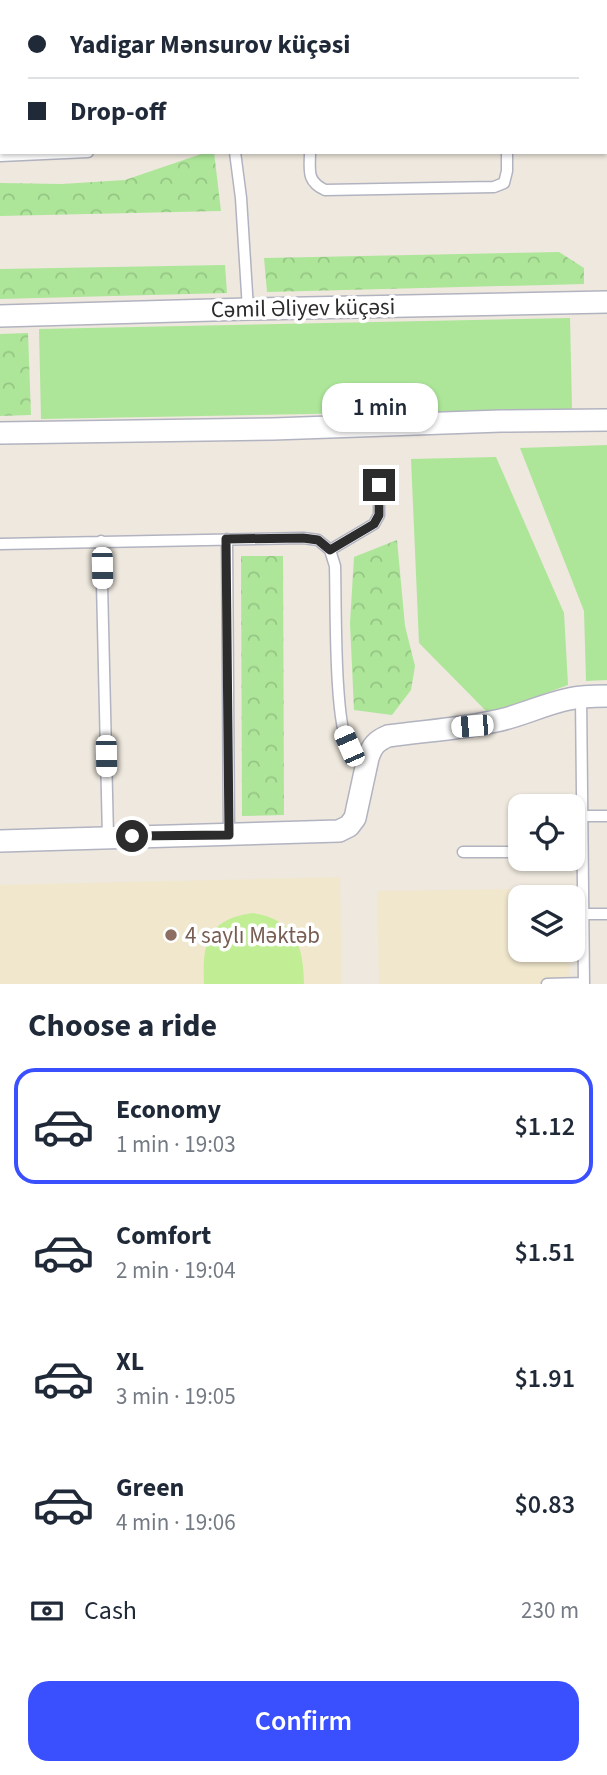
<!DOCTYPE html>
<meta charset="utf-8">
<style>
:root{--surface:#fff;--page:#f2f2f3;--text:#1f2937;--muted:#747a83;--line:#e0e1e3;--accent:#3a50ff}
body{margin:0;font-family:"Source Sans 3",sans-serif;background:var(--page);color:var(--text);height:100vh;display:flex;flex-direction:column;font-size:26px;white-space:nowrap}
*{box-sizing:border-box;margin:0}
p{font-size:23px;color:var(--muted)}
.icon{flex:none;width:38px;height:38px;fill:none;stroke:currentColor;stroke-width:2;stroke-linecap:round;stroke-linejoin:round}
.map{position:relative;height:984px;overflow:hidden}
.panel{display:flex;flex-direction:column;background:var(--surface);flex:1}
.panel>*{flex:none}
.guide{position:absolute;left:0px;top:0px;width:607px;height:154px;box-shadow:0 2px 5px #0004;display:grid;align-content:center;height:154px;padding:0 28px;background:var(--surface)}
.fabs{position:absolute;left:508px;top:794px;display:grid;gap:14px}
.fabs a{display:grid;place-items:center;width:77px;height:77px;border-radius:14px;background:var(--surface);box-shadow:0 2px 5px #0004;font-size:35px}
.end{position:absolute;width:32px;height:32px;margin:-16px;border:9px solid #2c2c2c;background:#fff;box-shadow:0 0 0 4px #fff}
.from{border-radius:50%}
.bubble{position:absolute;height:49px;border-radius:21px;background:var(--surface);box-shadow:0 2px 5px #0004;font-size:23px;font-weight:600;line-height:49px;text-align:center}
.car{position:absolute;width:21px;height:42px;margin:-21px -10px;border-radius:9px;box-shadow:0 0 5px 2px #0007;background:linear-gradient(#fff 24%,#345 0 40%,#fff 0 76%,#345 0 86%,#fff 0)}
.guide b{display:flex;align-items:center;gap:24px;height:66px;font-size:26px}
.guide b+b{border-top:2px solid var(--line)}
.guide i{width:18px;height:18px;background:var(--text)}
ul{padding:0;list-style:none}
li{display:flex;align-items:center;gap:21px;height:116px;margin:0 14px 10px;padding:0 14px;border:4px solid transparent;border-radius:21px}
li div{flex:1}
li b{display:block;font-size:26px}
li em{font-style:normal;font-weight:600}
li.on{border-color:var(--accent)}
li>.icon{width:63px;height:63px;stroke-width:1.5}
h2{padding:0 28px;font-size:32px;line-height:84px}
.pay{display:flex;align-items:center;gap:18px;height:77px;padding:0 28px;font-size:26px}
.pay p{margin-inline-start:auto}
.cta{display:flex;gap:14px;margin-top:auto;padding:14px 28px}
.cta a{flex:1;height:80px;border-radius:21px;background:var(--accent);color:#fff;font-size:28px;font-weight:600;line-height:80px;text-align:center}
.map>svg:first-child{display:block}
.education{fill:#f0e7cd}
.grass{fill:#ade699}
.forest{fill:url(#forest-crowns)}
.pitch{fill:#c1ed95}
.lines{fill:none;stroke-linecap:round;stroke-linejoin:round}
.lane-casing{stroke:#b2b3c0;stroke-width:13}
.street-casing{stroke:#b2b3c0;stroke-width:24}
.lane{stroke:#fff;stroke-width:10}
.street{stroke:#fff;stroke-width:21}
.route{stroke:#2c2c2c;stroke-width:9}
.education-dot{fill:#8d6e63;stroke:#fff;stroke-width:2.5}
.labels{text-anchor:middle;dominant-baseline:central;stroke-width:7;stroke-linejoin:round;paint-order:stroke}
.street-label{font-size:23px;fill:#2c2c2c;stroke:#fff}
.education-label{font-size:23px;fill:#785e54;stroke:#fff;text-anchor:start}
</style>
<div class="map">
<svg width="607" height="984" viewBox="0 0 607 984">
<defs>
<pattern id="forest-crowns" width="20" height="18" patternUnits="userSpaceOnUse" patternTransform="scale(1.75)"><rect width="20" height="18" fill="#ade699"/><path d="M2 6a3 3 0 1 1 6 0M12 15a3 3 0 1 1 6 0" fill="none" stroke="#95c584"/></pattern>
</defs>
<rect width="100%" height="100%" fill="#eee8de"/>
<!-- education -->
<path class="education" d="M 340,877 L 342,984 L 0,984 L 0,885 Z
M 567,888 L 568,898 L 520,898 L 520,950 L 569,950 L 569,984 L 379,984 L 377,891 Z"/>
<!-- grass -->
<path class="grass" d="M 570,318 L 572,409 L 41,419 L 39,329 Z
M 607,445 L 607,680 L 586,681 L 584,611 L 520,448 Z
M 496,457 L 564,613 L 568,685 L 489,714 L 419,643 L 411,459 Z"/>
<!-- forest -->
<path class="forest" d="M 207,152 L 214,152 L 221,211 L 0,216 L 0,183 L 62,184 L 125,180 Z
M 559,252 L 584,268 L 584,284 L 267,292 L 264,258 Z
M 225,265 L 227,293 L 0,299 L 0,269 Z
M 28,333 L 31,415 L 0,416 L 0,334 Z
M 397,540 L 405,626 L 415,666 L 411,690 L 392,715 L 354,710 L 350,623 L 354,557 Z
M 241,556 L 283,556 L 284,815 L 242,816 Z"/>
<!-- pitch -->
<path class="pitch" d="M 253,913 C 296,920 303,945 304,984 L 204,984 C 202,943 207,919 253,913 Z"/>
<g class="lines">
<!-- lane casing -->
<g class="lane-casing">
<path id="lane" d="M 115,0 L 115,2
M 215,0 L 215,2
M 505,0 L 505,2
M 312,2 L 312,0
M 425,2 L 425,0
M 235,152 L 241,198 L 248,309
M 310,152 C 310,170 306,181 325,190 L 494,187 L 504,183 L 507,171 L 507,152
M 0,156 L 88,152
M 227,539 L 229,835
M 101,541 L 108,837
M 0,544 L 303,538 L 318,540 L 330,550 L 335,566 C 336,597 334,727 349,746 C 353,751 362,754 368,758
M 330,550 L 374,524 L 379,515 L 379,485
M 581,696 L 584,984
M 582,816 L 607,816
M 463,852 L 520,852
M 583,914 L 607,914
M 547,984 L 584,983"/>
</g>
<!-- street casing -->
<g class="street-casing">
<path id="street" d="M 0,316 L 248,309 L 607,302
M 0,433 L 273,429 L 501,421 L 607,420
M 0,841 L 339,831 L 349,826 L 355,818 L 368,758 C 372,746 376,741 388,736 C 424,731 461,729 496,721 C 521,716 544,704 569,699 C 582,696 594,696 607,696"/>
</g>
<!-- lane -->
<use href="#lane" class="lane"/>
<!-- street -->
<use href="#street" class="street"/>
</g>
<g class="lines">
<!-- route -->
<path class="route" d="M 132,836 L 229,835 L 226,539 L 303,538 L 318,540 L 330,550 L 374,524 L 379,515 L 379,485"/>
</g>
<!-- markers -->
<circle class="education-dot" cx="171" cy="935" r="7"/>
<g class="labels">
<!-- street labels -->
<g class="street-label">
<text transform="translate(303 308) rotate(-1)">Cəmil Əliyev küçəsi</text>
</g>
<!-- education labels -->
<g class="education-label">
<text x="185" y="935">4 saylı Məktəb</text>
</g>
</g>
</svg>
<div class="fabs">
<a><svg class="icon" aria-label="locate" viewBox="0 0 24 24"><circle cx="12" cy="12" r="6"/><path d="M12 2v4M12 18v4M2 12h4M18 12h4"/></svg></a>
<a><svg class="icon" aria-label="layers" viewBox="0 0 24 24"><path d="M12 4l9 5-9 5-9-5zM3 14l9 5 9-5"/></svg></a>
</div>
<i class="end from" style="left:132px;top:836px"></i>
<i class="end" style="left:379px;top:485px"></i>
<div class="bubble" style="left:322px;top:383px;width:116px">1 min</div>
<i class="car" style="left:102px;top:568px;rotate:179deg"></i>
<i class="car" style="left:472px;top:726px;rotate:265deg"></i>
<i class="car" style="left:349px;top:746px;rotate:336deg"></i>
<i class="car" style="left:106px;top:756px;rotate:179deg"></i>
<div class="guide">
<b><i class="from"></i>Yadigar Mənsurov küçəsi</b>
<b><i></i>Drop-off</b>
</div>
</div>
<section class="panel">
<h2>Choose a ride</h2>
<ul>
<li class="on"><svg class="icon" aria-label="car" viewBox="0 0 24 24"><path d="M5 17H2v-5l4-1 3-4h7l3 4 3 1v5h-3M9 17h6M6 11h13"/><circle cx="7" cy="17" r="2"/><circle cx="17" cy="17" r="2"/></svg><div><b>Economy</b><p>1 min · 19:03</p></div><em>$1.12</em></li>
<li><svg class="icon" aria-label="car" viewBox="0 0 24 24"><path d="M5 17H2v-5l4-1 3-4h7l3 4 3 1v5h-3M9 17h6M6 11h13"/><circle cx="7" cy="17" r="2"/><circle cx="17" cy="17" r="2"/></svg><div><b>Comfort</b><p>2 min · 19:04</p></div><em>$1.51</em></li>
<li><svg class="icon" aria-label="car" viewBox="0 0 24 24"><path d="M5 17H2v-5l4-1 3-4h7l3 4 3 1v5h-3M9 17h6M6 11h13"/><circle cx="7" cy="17" r="2"/><circle cx="17" cy="17" r="2"/></svg><div><b>XL</b><p>3 min · 19:05</p></div><em>$1.91</em></li>
<li><svg class="icon" aria-label="car" viewBox="0 0 24 24"><path d="M5 17H2v-5l4-1 3-4h7l3 4 3 1v5h-3M9 17h6M6 11h13"/><circle cx="7" cy="17" r="2"/><circle cx="17" cy="17" r="2"/></svg><div><b>Green</b><p>4 min · 19:06</p></div><em>$0.83</em></li>
</ul>
<div class="pay"><svg class="icon" aria-label="cash" viewBox="0 0 24 24"><path d="M3 7h18v10H3z"/><circle cx="12" cy="12" r="2"/></svg>Cash<p>230 m</p></div>
<div class="cta"><a>Confirm</a></div>
</section>
